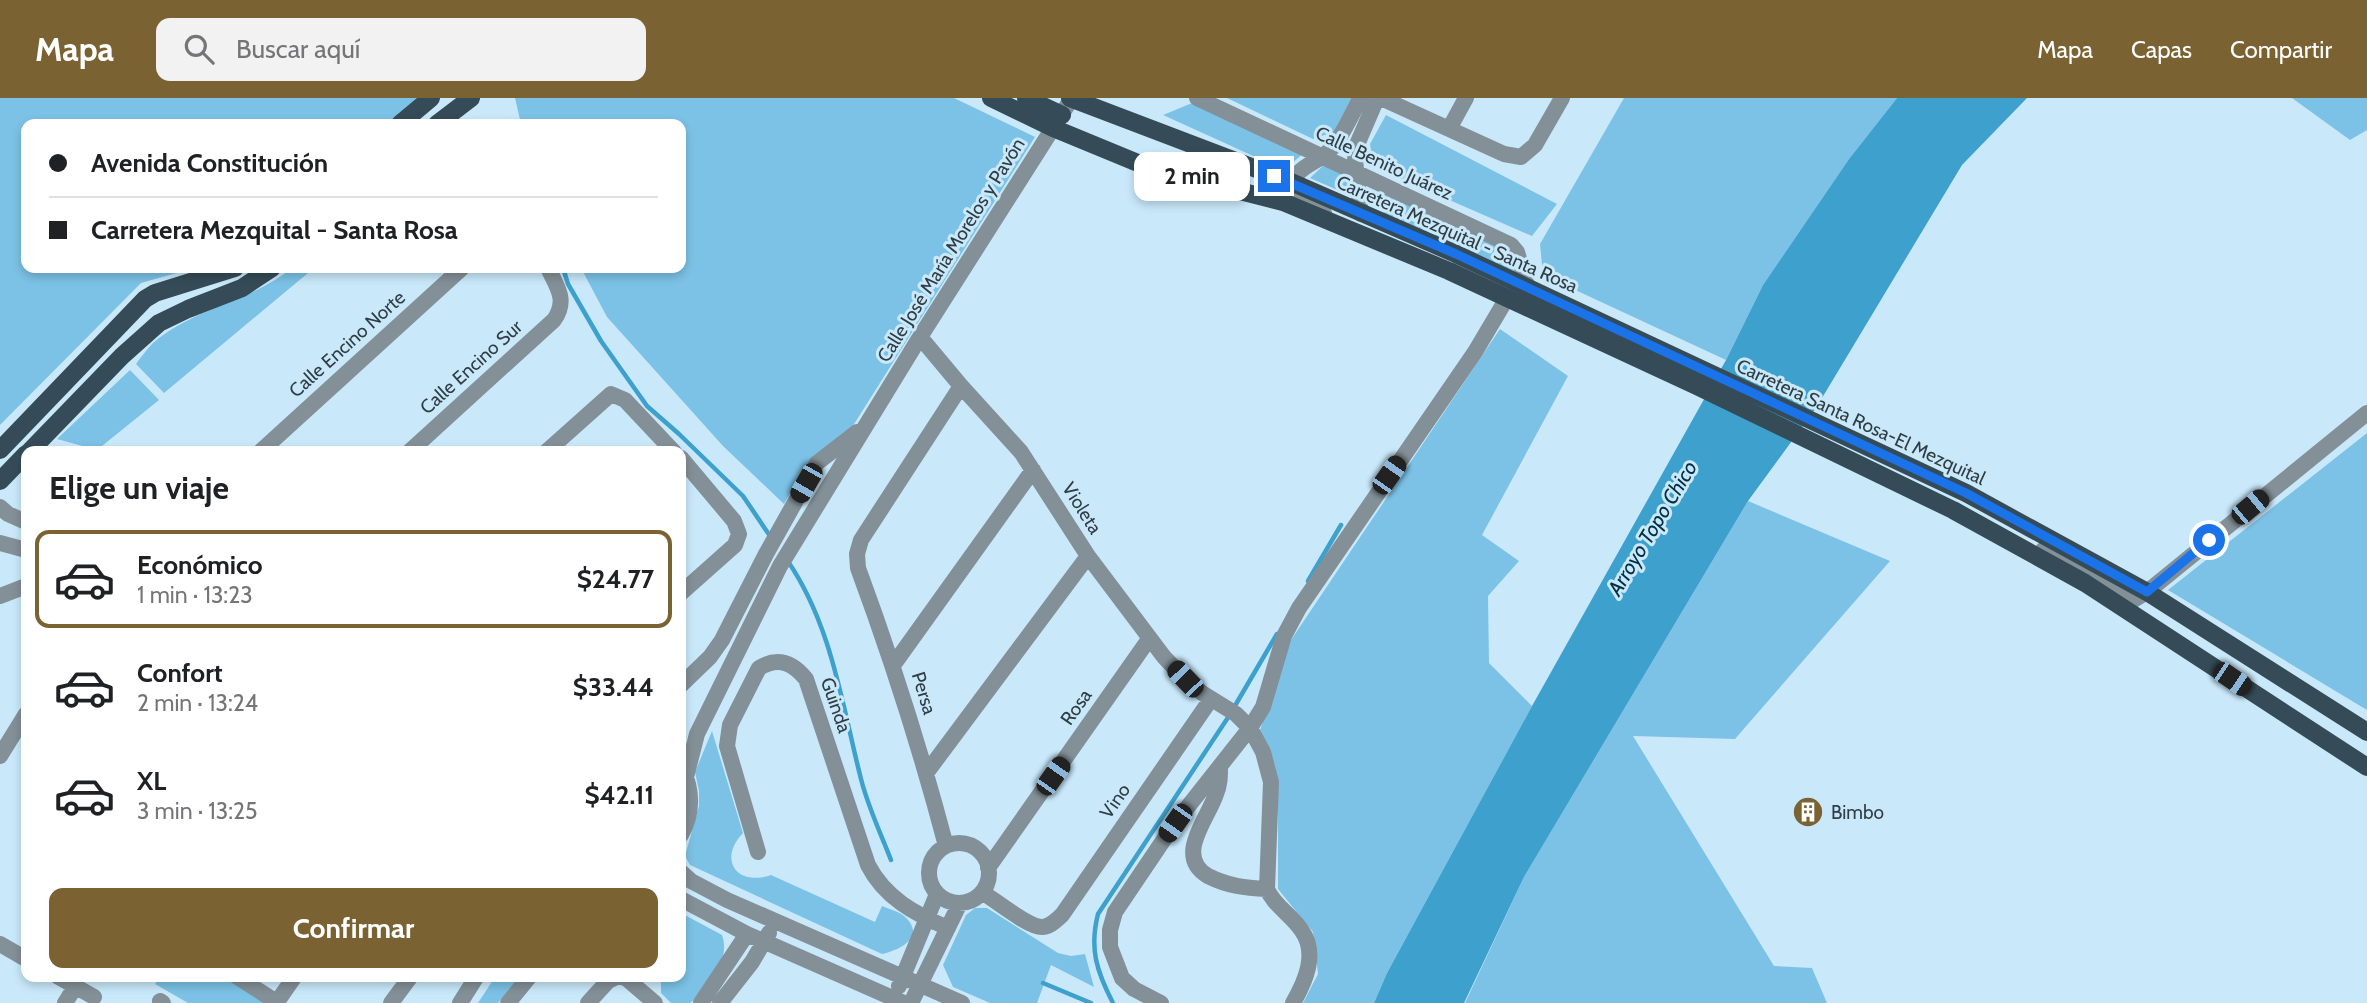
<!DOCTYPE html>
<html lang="es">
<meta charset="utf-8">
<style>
:root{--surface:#fff;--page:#f2f2f2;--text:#202124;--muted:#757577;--line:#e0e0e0;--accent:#7a6233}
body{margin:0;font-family:Cabin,sans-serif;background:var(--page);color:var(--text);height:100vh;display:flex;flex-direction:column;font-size:26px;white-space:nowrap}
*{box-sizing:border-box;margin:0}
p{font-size:23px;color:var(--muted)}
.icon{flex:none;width:38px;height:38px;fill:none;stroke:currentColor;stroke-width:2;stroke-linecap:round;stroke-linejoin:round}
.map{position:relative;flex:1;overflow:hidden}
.panel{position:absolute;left:21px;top:348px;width:665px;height:536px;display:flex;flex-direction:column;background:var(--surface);border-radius:14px;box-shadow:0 4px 10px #0003}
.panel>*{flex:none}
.top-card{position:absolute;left:21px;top:21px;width:665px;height:154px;border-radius:14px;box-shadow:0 4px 10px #0003;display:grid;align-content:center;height:154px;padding:0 28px;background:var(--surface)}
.end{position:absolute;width:32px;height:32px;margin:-16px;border:9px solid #1a73e8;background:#fff;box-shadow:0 0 0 4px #fff}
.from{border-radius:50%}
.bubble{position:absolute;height:49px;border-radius:14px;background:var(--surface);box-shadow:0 4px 10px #0003;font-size:23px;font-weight:800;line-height:49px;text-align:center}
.car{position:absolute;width:21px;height:42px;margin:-21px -10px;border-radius:9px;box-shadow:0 0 5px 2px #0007;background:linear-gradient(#222 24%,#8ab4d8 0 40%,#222 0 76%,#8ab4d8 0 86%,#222 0)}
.top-card b{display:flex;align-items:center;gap:24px;height:66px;font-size:26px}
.top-card b+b{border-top:2px solid var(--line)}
.top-card i{width:18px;height:18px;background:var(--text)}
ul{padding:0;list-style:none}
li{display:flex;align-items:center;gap:21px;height:98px;margin:0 14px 10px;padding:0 14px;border:4px solid transparent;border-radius:14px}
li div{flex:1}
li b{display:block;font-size:26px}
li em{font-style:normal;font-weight:800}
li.current{border-color:var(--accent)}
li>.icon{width:63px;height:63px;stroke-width:1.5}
h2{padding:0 28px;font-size:32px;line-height:84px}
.cta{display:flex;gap:14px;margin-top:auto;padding:14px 28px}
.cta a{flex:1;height:80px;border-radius:14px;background:var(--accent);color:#fff;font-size:28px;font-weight:800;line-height:80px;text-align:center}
header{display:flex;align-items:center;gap:42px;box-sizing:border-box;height:98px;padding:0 35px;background:var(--accent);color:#fff}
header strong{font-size:33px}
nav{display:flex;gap:38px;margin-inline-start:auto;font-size:24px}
.search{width:490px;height:63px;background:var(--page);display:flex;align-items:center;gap:18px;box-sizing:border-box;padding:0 24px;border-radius:14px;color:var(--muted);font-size:26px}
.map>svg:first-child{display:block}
.green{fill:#7cc2e6}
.water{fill:#3ea0cd}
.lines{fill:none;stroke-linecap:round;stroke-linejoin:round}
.stream{stroke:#3ea0cd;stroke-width:4.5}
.minor{stroke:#839097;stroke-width:16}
.major{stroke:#354c58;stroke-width:18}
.route{stroke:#1a73e8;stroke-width:9}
.labels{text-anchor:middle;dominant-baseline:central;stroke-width:6;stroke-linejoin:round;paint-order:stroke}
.street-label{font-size:19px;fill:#303d44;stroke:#c9e9fb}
.poi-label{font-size:19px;fill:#303d44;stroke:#c9e9fb;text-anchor:start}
.water-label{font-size:21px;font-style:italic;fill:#022f42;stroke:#c9e9fb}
</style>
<header>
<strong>Mapa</strong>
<div class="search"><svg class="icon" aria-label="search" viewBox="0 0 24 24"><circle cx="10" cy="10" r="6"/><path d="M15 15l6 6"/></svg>Buscar aquí</div>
<nav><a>Mapa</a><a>Capas</a><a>Compartir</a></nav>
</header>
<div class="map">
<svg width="2367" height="905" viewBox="0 0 2367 905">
<rect width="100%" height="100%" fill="#c9e9fb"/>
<!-- green -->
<path class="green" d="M 0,0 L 420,0 L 390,26 L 26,26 L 26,170 L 194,170 L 141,185 L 0,327 Z
M 515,0 L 954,0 L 1035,39 L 851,331 L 809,363 L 784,406 L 723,348 L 607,219 L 581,170 L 681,170 L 681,26 L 521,26 Z
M 1227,0 L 1351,0 L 1336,33 L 1313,41 Z
M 1624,0 L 1897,0 L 1849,61 L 1763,187 L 1726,262 L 1543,177 L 1540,146 Z
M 2292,0 L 2367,0 L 2367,32 L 2350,42 Z
M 1197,3 L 1304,55 L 1284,72 L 1163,17 Z
M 1386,17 L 1557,106 L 1532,138 L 1374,69 L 1370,46 Z
M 1326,65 L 1352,80 L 1356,100 L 1310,80 Z
M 1378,93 L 1512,151 L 1514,174 L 1384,116 Z
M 292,170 L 314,170 L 164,295 L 136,266 C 141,259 147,251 153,245 C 194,210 250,204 292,170 Z
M 1500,231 L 1568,278 L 1482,437 L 1519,463 L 1488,498 L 1489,565 L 1532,608 L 1387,875 L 1374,905 L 1303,905 L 1318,876 L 1313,834 L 1278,791 L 1278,709 L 1275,668 L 1260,632 L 1291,542 Z
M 130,272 L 159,302 L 97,352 L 57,341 Z
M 2367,335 L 2367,612 L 2168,492 Z
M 1748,403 L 1890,463 L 1735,641 L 1633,638 L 1774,868 L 1812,870 L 1827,905 L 1465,905 L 1524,779 Z
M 712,633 L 743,735 C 718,761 736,789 771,777 L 875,824 L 882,808 C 889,811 898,813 904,818 C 927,838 901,852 882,856 L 690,767 L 685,758 L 699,708 L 699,693 L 695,674 Z
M 975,810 L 987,810 L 1058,855 L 1071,858 L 1085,856 L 1094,889 L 1051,867 L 1037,905 L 990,905 L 953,889 L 943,867 L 966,817 Z
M 681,815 L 722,837 C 731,863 709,882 694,902 L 690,905 L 671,905 L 661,895 L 661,882 L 657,879 L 681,878 Z
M 160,879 L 223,879 L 270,905 L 188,905 L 155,886 Z
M 495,879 L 521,879 L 498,905 L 478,905 Z"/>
<!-- water -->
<path class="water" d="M 1897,0 L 2027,0 L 1962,67 L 1816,310 L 1748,403 L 1524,779 L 1464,905 L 1374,905 L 1387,875 L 1532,608 L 1726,262 L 1763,187 L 1849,61 Z"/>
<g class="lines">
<!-- stream -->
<path class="stream" d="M 563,170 L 568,186 L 601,243 L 647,308 L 679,336 L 743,398 L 770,438
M 787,462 C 832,527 842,607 861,681 C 868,709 881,736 891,762
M 1308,483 L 1341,427
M 1236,606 L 1277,536
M 1043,885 L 1091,905
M 1113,905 C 1097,874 1089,851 1098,816 L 1229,618"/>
<!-- minor -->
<path class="minor" d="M 1197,0 L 1511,147 L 1517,154 L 1528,191
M 1381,0 L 1504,56 L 1521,59 L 1535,47 L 1562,0
M 1449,31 L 1466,0
M 1324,115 L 1291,95 C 1292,66 1317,68 1333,49 C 1344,34 1352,17 1360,0
M 1361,116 L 1355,62 L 1356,49 L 1377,0
M 920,239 L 961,288 L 1021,354 L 1088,458 L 1164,559 L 1185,581 L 1202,595 L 1236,616 L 1250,630 L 1263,654 L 1271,684 L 1267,791 C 1274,808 1292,817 1302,833 C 1318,856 1305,884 1293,905
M 260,354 L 462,170
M 409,354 L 554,222 C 568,202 557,189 548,170
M 546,354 L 611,296 L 625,302 L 674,354
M 681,360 L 734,423 L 739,436 L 735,447 L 681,495
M 0,409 L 8,416 L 26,424
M 0,445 L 26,452
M 2043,452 L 2132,503 L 2147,494 L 2367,315
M 0,498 L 26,488
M 894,566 L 1033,372
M 681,587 L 710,559 L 722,542 L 766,456 L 817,365 L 857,334
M 0,658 L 26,616
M 1220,669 C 1220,678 1220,687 1216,696 C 1208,721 1174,758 1208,778 C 1228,788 1245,790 1267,791
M 927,674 L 1088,458
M 686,679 L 697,636 L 780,468 L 920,239 L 1072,0
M 681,737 C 693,716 693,692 682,670
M929 775a30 30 0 1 1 60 0a30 30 0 1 1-60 0Z
M 946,748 C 921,653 892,562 858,470 L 857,456 L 861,442 L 961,288
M 758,754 L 727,648 L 730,627 L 759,570 C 779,558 793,565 806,581 L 868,767 C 885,800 915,816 948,830
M 988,770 L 1149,541
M 681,774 L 691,783 L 727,802 L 962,905
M 982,794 C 995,802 1028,829 1042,829 C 1050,829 1056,822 1062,817 L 1211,601
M 681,801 L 747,836 L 904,905
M 0,846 L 26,861
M 57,878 L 94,899
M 236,878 L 278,905
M 621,878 L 627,881 L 655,905
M 899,888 L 937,796
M 160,903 L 163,905
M 277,904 L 295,878
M 65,905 L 75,889
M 391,905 L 411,878
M 460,905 L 477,878
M 508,905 L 530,878
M 588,905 L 608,883 L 618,878
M 701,905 L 747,836
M 720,905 L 752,864 L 769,835
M 911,905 L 960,805
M 1161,905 L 1134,891 L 1122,880 L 1110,849 L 1110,832 L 1115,814 L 1175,725 L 1250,630 L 1263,609 L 1284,538 L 1299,510 L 1475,254 L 1507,200"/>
<!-- major -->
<path class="major" d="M 991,0 L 1053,30 L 1150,70 L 1283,104 L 1449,173 L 1697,288 L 1953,412 L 2085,485 L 2367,669
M 1026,0 L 1062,17
M 1070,0 L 1291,84 L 1456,156 L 1966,395 L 2147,494 L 2367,634
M 400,26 L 431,0
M 437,26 L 471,0
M 0,352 L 145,201 L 155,195 L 235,170
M 29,354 L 122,258 L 159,225 L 188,211 L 242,190 L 272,170
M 0,383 L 26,356"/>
</g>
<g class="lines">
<!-- route -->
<path class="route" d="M 1274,78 L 1456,156 L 1966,395 L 2147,494 L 2209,442"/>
</g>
<!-- icons -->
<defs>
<g id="building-disc" transform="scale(1.575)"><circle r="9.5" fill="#7a6233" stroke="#c9e9fb"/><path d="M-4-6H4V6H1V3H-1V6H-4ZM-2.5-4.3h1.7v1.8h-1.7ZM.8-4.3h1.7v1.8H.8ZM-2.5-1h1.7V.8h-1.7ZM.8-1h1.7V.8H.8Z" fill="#fff"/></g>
</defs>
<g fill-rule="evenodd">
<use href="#building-disc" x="1808" y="714"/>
</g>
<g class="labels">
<!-- street labels -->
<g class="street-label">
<text transform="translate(1384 65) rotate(25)">Calle Benito Juárez</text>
<text transform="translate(1457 136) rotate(24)">Carretera Mezquital - Santa Rosa</text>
<text transform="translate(951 152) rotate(-58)">Calle José María Morelos y Pavón</text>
<text transform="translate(347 246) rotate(-42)">Calle Encino Norte</text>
<text transform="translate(471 269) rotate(-42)">Calle Encino Sur</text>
<text transform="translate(1861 324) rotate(25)">Carretera Santa Rosa-El Mezquital</text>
<text transform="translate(1082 410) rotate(58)">Violeta</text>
<text transform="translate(924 595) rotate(73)">Persa</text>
<text transform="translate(836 607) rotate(71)">Guinda</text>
<text transform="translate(1076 609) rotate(-55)">Rosa</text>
<text transform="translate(1115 703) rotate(-55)">Vino</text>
</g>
<!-- poi labels -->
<g class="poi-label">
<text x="1831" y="714">Bimbo</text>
</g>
<!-- water labels -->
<g class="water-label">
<text transform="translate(1652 430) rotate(-59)">Arroyo Topo Chico</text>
</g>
</g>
</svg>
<i class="end from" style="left:2209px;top:442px"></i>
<i class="end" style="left:1274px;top:78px"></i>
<div class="bubble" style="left:1134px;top:54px;width:116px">2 min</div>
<i class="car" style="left:1389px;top:377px;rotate:35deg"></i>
<i class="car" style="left:806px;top:385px;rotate:210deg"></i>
<i class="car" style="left:2250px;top:409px;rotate:50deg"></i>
<i class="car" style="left:1185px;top:581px;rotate:316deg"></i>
<i class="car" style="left:2232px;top:581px;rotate:124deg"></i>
<i class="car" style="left:1053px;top:678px;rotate:35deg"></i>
<i class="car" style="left:1175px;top:725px;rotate:215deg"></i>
<div class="top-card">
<b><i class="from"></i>Avenida Constitución</b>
<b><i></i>Carretera Mezquital - Santa Rosa</b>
</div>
<section class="panel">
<h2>Elige un viaje</h2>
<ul>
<li class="current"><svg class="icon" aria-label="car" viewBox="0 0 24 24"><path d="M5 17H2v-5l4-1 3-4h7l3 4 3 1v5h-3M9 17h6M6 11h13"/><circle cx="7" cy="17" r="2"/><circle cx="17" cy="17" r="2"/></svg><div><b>Económico</b><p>1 min · 13:23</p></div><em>$24.77</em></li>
<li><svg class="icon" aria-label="car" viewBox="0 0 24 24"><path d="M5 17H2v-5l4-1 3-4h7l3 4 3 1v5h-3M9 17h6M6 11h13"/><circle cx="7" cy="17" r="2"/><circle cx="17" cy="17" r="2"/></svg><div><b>Confort</b><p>2 min · 13:24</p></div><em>$33.44</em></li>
<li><svg class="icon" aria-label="car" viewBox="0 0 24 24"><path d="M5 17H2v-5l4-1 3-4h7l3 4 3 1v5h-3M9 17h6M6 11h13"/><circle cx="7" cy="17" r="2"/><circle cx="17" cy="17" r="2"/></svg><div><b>XL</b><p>3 min · 13:25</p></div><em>$42.11</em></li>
</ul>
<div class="cta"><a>Confirmar</a></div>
</section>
</div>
